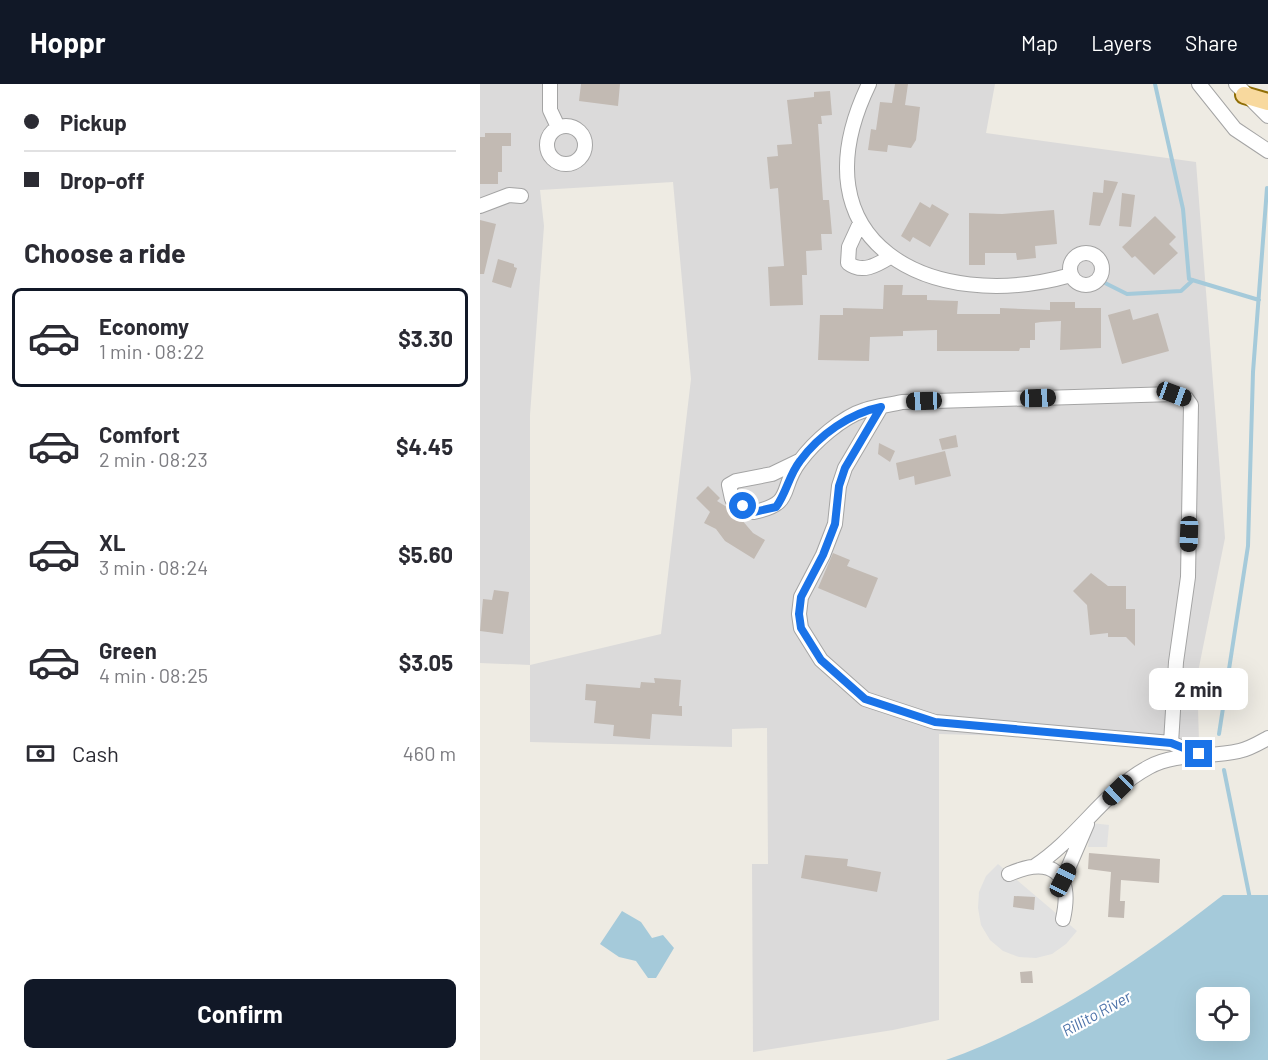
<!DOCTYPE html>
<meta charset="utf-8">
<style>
:root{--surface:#fff;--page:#f2f2f3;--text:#2b2b33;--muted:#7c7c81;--line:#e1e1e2;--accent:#111827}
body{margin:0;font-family:Barlow,sans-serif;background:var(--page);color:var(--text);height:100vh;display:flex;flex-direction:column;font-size:22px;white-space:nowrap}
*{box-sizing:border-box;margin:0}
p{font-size:20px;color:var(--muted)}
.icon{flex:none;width:33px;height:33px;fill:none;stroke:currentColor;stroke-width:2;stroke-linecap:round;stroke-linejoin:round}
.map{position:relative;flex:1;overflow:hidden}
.details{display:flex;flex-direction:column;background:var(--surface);width:480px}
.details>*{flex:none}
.guide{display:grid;align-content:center;height:132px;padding:0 24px;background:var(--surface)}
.tools{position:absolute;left:716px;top:903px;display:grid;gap:12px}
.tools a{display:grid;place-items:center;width:54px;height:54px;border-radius:9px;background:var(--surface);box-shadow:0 6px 24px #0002;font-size:30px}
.end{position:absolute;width:27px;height:27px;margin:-14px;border:8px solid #1a73e8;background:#fff;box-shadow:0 0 0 3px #fff}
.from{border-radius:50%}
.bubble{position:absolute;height:42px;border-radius:9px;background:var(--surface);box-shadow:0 6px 24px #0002;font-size:20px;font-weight:700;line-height:42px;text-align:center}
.car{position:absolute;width:18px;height:36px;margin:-18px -9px;border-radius:8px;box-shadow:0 0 4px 2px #0007;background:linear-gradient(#222 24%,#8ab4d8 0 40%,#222 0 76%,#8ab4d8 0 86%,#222 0)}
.guide b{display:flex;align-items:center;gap:21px;height:57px;font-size:22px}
.guide b+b{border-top:2px solid var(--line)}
.guide i{width:15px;height:15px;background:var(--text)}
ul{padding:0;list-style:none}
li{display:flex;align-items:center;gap:18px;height:99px;margin:0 12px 9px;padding:0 12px;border:3px solid transparent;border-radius:9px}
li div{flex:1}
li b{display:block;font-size:22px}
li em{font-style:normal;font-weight:700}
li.on{border-color:var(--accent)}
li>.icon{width:54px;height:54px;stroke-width:1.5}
h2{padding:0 24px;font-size:27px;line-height:72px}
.pay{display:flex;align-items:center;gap:15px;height:66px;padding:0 24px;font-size:22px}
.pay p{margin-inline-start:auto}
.cta{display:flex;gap:12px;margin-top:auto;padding:12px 24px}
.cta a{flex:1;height:69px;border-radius:9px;background:var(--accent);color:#fff;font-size:24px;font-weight:700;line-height:69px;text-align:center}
header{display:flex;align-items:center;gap:36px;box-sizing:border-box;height:84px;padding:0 30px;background:var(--accent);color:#fff}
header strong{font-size:28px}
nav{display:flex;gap:33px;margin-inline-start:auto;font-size:21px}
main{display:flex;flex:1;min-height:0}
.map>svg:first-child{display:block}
.residential{fill:#dbdada;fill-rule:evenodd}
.parking{fill:#e1e1e1}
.water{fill:#a5cada;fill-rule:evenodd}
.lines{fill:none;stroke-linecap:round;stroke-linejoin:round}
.stream{stroke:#a5cada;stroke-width:4}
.building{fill:#c2bab3}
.minor-casing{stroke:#a4a4a4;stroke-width:16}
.major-casing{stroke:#906e05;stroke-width:20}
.minor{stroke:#fff;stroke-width:14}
.major{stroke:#f8d99e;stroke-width:16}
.route{stroke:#1a73e8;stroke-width:8}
.labels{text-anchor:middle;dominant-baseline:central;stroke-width:4.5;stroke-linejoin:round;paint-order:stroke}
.water-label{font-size:16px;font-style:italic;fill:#4d73a9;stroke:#fff}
</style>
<header>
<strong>Hoppr</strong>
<nav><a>Map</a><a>Layers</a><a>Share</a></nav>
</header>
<main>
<section class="details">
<div class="guide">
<b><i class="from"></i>Pickup</b>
<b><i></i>Drop-off</b>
</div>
<h2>Choose a ride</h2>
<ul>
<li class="on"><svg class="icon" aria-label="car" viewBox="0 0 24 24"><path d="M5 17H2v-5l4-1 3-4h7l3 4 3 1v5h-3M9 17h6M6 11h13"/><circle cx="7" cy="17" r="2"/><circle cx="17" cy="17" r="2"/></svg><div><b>Economy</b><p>1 min · 08:22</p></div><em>$3.30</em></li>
<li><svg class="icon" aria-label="car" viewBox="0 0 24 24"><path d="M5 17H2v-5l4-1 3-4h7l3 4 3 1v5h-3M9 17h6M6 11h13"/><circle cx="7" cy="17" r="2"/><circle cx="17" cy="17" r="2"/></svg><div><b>Comfort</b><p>2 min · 08:23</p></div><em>$4.45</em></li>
<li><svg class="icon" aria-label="car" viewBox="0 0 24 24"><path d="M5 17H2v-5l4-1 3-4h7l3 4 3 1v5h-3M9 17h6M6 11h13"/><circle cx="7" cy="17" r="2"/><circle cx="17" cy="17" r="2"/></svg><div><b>XL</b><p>3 min · 08:24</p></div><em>$5.60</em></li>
<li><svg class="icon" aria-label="car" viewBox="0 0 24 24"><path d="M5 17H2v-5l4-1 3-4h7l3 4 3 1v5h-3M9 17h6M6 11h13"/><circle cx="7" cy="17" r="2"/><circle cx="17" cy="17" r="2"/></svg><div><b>Green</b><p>4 min · 08:25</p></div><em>$3.05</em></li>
</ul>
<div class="pay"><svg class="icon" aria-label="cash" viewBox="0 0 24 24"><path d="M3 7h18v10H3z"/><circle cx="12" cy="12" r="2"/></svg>Cash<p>460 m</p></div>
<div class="cta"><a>Confirm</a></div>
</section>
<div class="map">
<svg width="788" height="976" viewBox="0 0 788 976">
<rect width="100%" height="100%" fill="#eeebe3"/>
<!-- residential -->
<path class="residential" d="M 0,0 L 515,0 L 506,49 L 716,78 L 745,454 L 717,593 L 719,657 L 459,650 L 459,936 L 413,946 L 273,968 L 272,780 L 288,780 L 287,644 L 252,645 L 252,663 L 50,658 L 50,581 L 0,579 ZM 193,98 L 211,295 L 181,550 L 50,581 L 50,331 L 64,142 L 60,106 Z"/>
<!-- parking -->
<path class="parking" d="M 611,739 L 629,741 L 627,763 L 608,763 Z
M 518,780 L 597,847 L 586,860 L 572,870 L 556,874 L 539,873 L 523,867 L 510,856 L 501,841 L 498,824 L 499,808 L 506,792 Z"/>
<!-- water -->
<path class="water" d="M 743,811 L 788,811 L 788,976 L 466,976 C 568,939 657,878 743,811 ZM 726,914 L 759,914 L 759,946 L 726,946 Z
M 142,827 L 161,838 L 172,854 L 183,851 L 194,864 L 176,894 L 168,894 L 156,877 L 139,873 L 120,860 Z"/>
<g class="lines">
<!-- stream -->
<path class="stream" d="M 675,0 L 703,125 L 709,195 L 779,216
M 623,198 L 647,210 L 701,207 L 713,196
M 739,650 L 768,462 L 773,288 L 787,104
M 744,686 L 770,815"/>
</g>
<!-- building -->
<path class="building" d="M 101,0 L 140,0 L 138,22 L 99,17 Z
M 415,0 L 428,0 L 425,21 L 440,23 L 436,56 L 431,64 L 408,61 L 407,68 L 388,66 L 391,45 L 396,46 L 400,18 L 412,19 Z
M 350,7 L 352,31 L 341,32 L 342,40 L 338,40 L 343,116 L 349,116 L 352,150 L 341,150 L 342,166 L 326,167 L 327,191 L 322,191 L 323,221 L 290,222 L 288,183 L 304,182 L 298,104 L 290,105 L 287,73 L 298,72 L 297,61 L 312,60 L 307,16 L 334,13 L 334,8 Z
M 5,49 L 31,49 L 31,62 L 22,62 L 22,88 L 18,88 L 18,100 L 0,100 L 0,53 L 5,53 Z
M 624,96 L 638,98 L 620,142 L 609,141 L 613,108 L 623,109 Z
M 642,109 L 655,111 L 651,143 L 639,142 Z
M 440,118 L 450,124 L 452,120 L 469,130 L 450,163 L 433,153 L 430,158 L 421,152 Z
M 574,126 L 577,160 L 555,162 L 556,174 L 537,176 L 536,169 L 505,169 L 505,181 L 489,181 L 489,129 L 522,130 Z
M 675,132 L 696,153 L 689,160 L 698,169 L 674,191 L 655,172 L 652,174 L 642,163 Z
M 0,136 L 16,140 L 4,190 L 0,190 Z
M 18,175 L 34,180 L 34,183 L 37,184 L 31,204 L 12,198 Z
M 404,201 L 423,201 L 422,211 L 447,211 L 447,216 L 478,217 L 477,230 L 520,230 L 520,224 L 570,226 L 570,218 L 595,218 L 595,224 L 621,224 L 621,264 L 580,266 L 581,237 L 561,238 L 555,239 L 555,256 L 550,256 L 550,264 L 540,264 L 539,267 L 457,267 L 457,246 L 423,247 L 423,252 L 390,253 L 389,277 L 338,276 L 340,231 L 363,231 L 363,224 L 403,225 Z
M 650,225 L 653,236 L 678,229 L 689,267 L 642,280 L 628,231 Z
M 476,351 L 478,363 L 462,366 L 459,355 Z
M 399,359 L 415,367 L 410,378 L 398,370 Z
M 465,367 L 471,392 L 435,401 L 434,392 L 419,396 L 416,379 Z
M 228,402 L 240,414 L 237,417 L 255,428 L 273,449 L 285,456 L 274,475 L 245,457 L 236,445 L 224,439 L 230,428 L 216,414 Z
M 353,469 L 370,476 L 367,482 L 398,494 L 386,524 L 338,504 Z
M 611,489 L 628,502 L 646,502 L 646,525 L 655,525 L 655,562 L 646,553 L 628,553 L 628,549 L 610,551 L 607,521 L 593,507 Z
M 14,506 L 29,508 L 23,550 L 0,547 L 3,515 L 12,516 Z
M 174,594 L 201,596 L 199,622 L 202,622 L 202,632 L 172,630 L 170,655 L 133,652 L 134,641 L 114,639 L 116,617 L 105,616 L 106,600 L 160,604 L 161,598 L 175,599 Z
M 609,769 L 680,775 L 679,799 L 641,796 L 640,817 L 645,817 L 644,834 L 628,833 L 631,788 L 608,785 Z
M 325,771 L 368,775 L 367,782 L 401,788 L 397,808 L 321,794 Z
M 534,812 L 555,813 L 554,826 L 533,823 Z
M 552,887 L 553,899 L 541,899 L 540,888 Z"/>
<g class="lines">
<!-- minor casing -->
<g class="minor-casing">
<path id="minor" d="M 70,0 L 70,26 L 78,43
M 389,0 C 312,159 451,231 591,191
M 719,0 L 755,45 L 788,67
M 756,0 L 788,32
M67 61a19 19 0 1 1 38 0a19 19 0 1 1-38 0Z
M 0,122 L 29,111 L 41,112
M 380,139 L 369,163 L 368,179 C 382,190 397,181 410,173
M590 185a16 16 0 1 1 32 0a16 16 0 1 1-32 0Z
M 401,323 L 365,384 L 359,402 L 355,440 L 343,471 L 321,513 L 319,530 L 321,544 L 341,576 L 385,615 L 455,638 L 691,659 L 719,671
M 319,377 L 292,390 L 256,397 L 249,401 L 252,415 L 274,428 C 316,419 298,405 320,377 C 334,358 362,333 385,326 C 397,322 410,321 422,318 L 694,310 L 706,314 L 711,321 L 708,493 L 696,578 L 691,659
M 555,782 C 598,754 624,707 669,683 C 696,668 730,674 759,667 C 769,665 779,659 788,654
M 529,790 C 573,771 593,790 583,835
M 583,796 L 607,740"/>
</g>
<!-- major casing -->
<g class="major-casing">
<path id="major" d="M 764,11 L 788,18"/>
</g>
<!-- minor -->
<use href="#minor" class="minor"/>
<!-- major -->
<use href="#major" class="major"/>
</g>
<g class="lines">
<!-- route -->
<path class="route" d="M 263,422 L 274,428 L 296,423 C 306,410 309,391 320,377 C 339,351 370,329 401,323 L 365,384 L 359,402 L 355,440 L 343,471 L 321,513 L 319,530 L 321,544 L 341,576 L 385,615 L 455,638 L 691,659 L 719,670"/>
</g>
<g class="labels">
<!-- water labels -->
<g class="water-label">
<text transform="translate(616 929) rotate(-29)">Rillito River</text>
</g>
</g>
</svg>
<div class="tools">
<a><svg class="icon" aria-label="locate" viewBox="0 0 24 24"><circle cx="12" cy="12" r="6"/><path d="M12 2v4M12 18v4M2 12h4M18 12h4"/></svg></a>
</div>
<i class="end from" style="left:263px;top:422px"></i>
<i class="end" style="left:719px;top:670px"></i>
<div class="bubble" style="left:669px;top:584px;width:99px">2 min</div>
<i class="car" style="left:694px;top:310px;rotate:110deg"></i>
<i class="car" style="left:558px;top:314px;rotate:88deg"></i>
<i class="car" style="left:444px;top:317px;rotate:268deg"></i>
<i class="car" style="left:709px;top:450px;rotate:182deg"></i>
<i class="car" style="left:638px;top:706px;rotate:226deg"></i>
<i class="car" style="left:583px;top:796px;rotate:27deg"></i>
</div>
</main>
